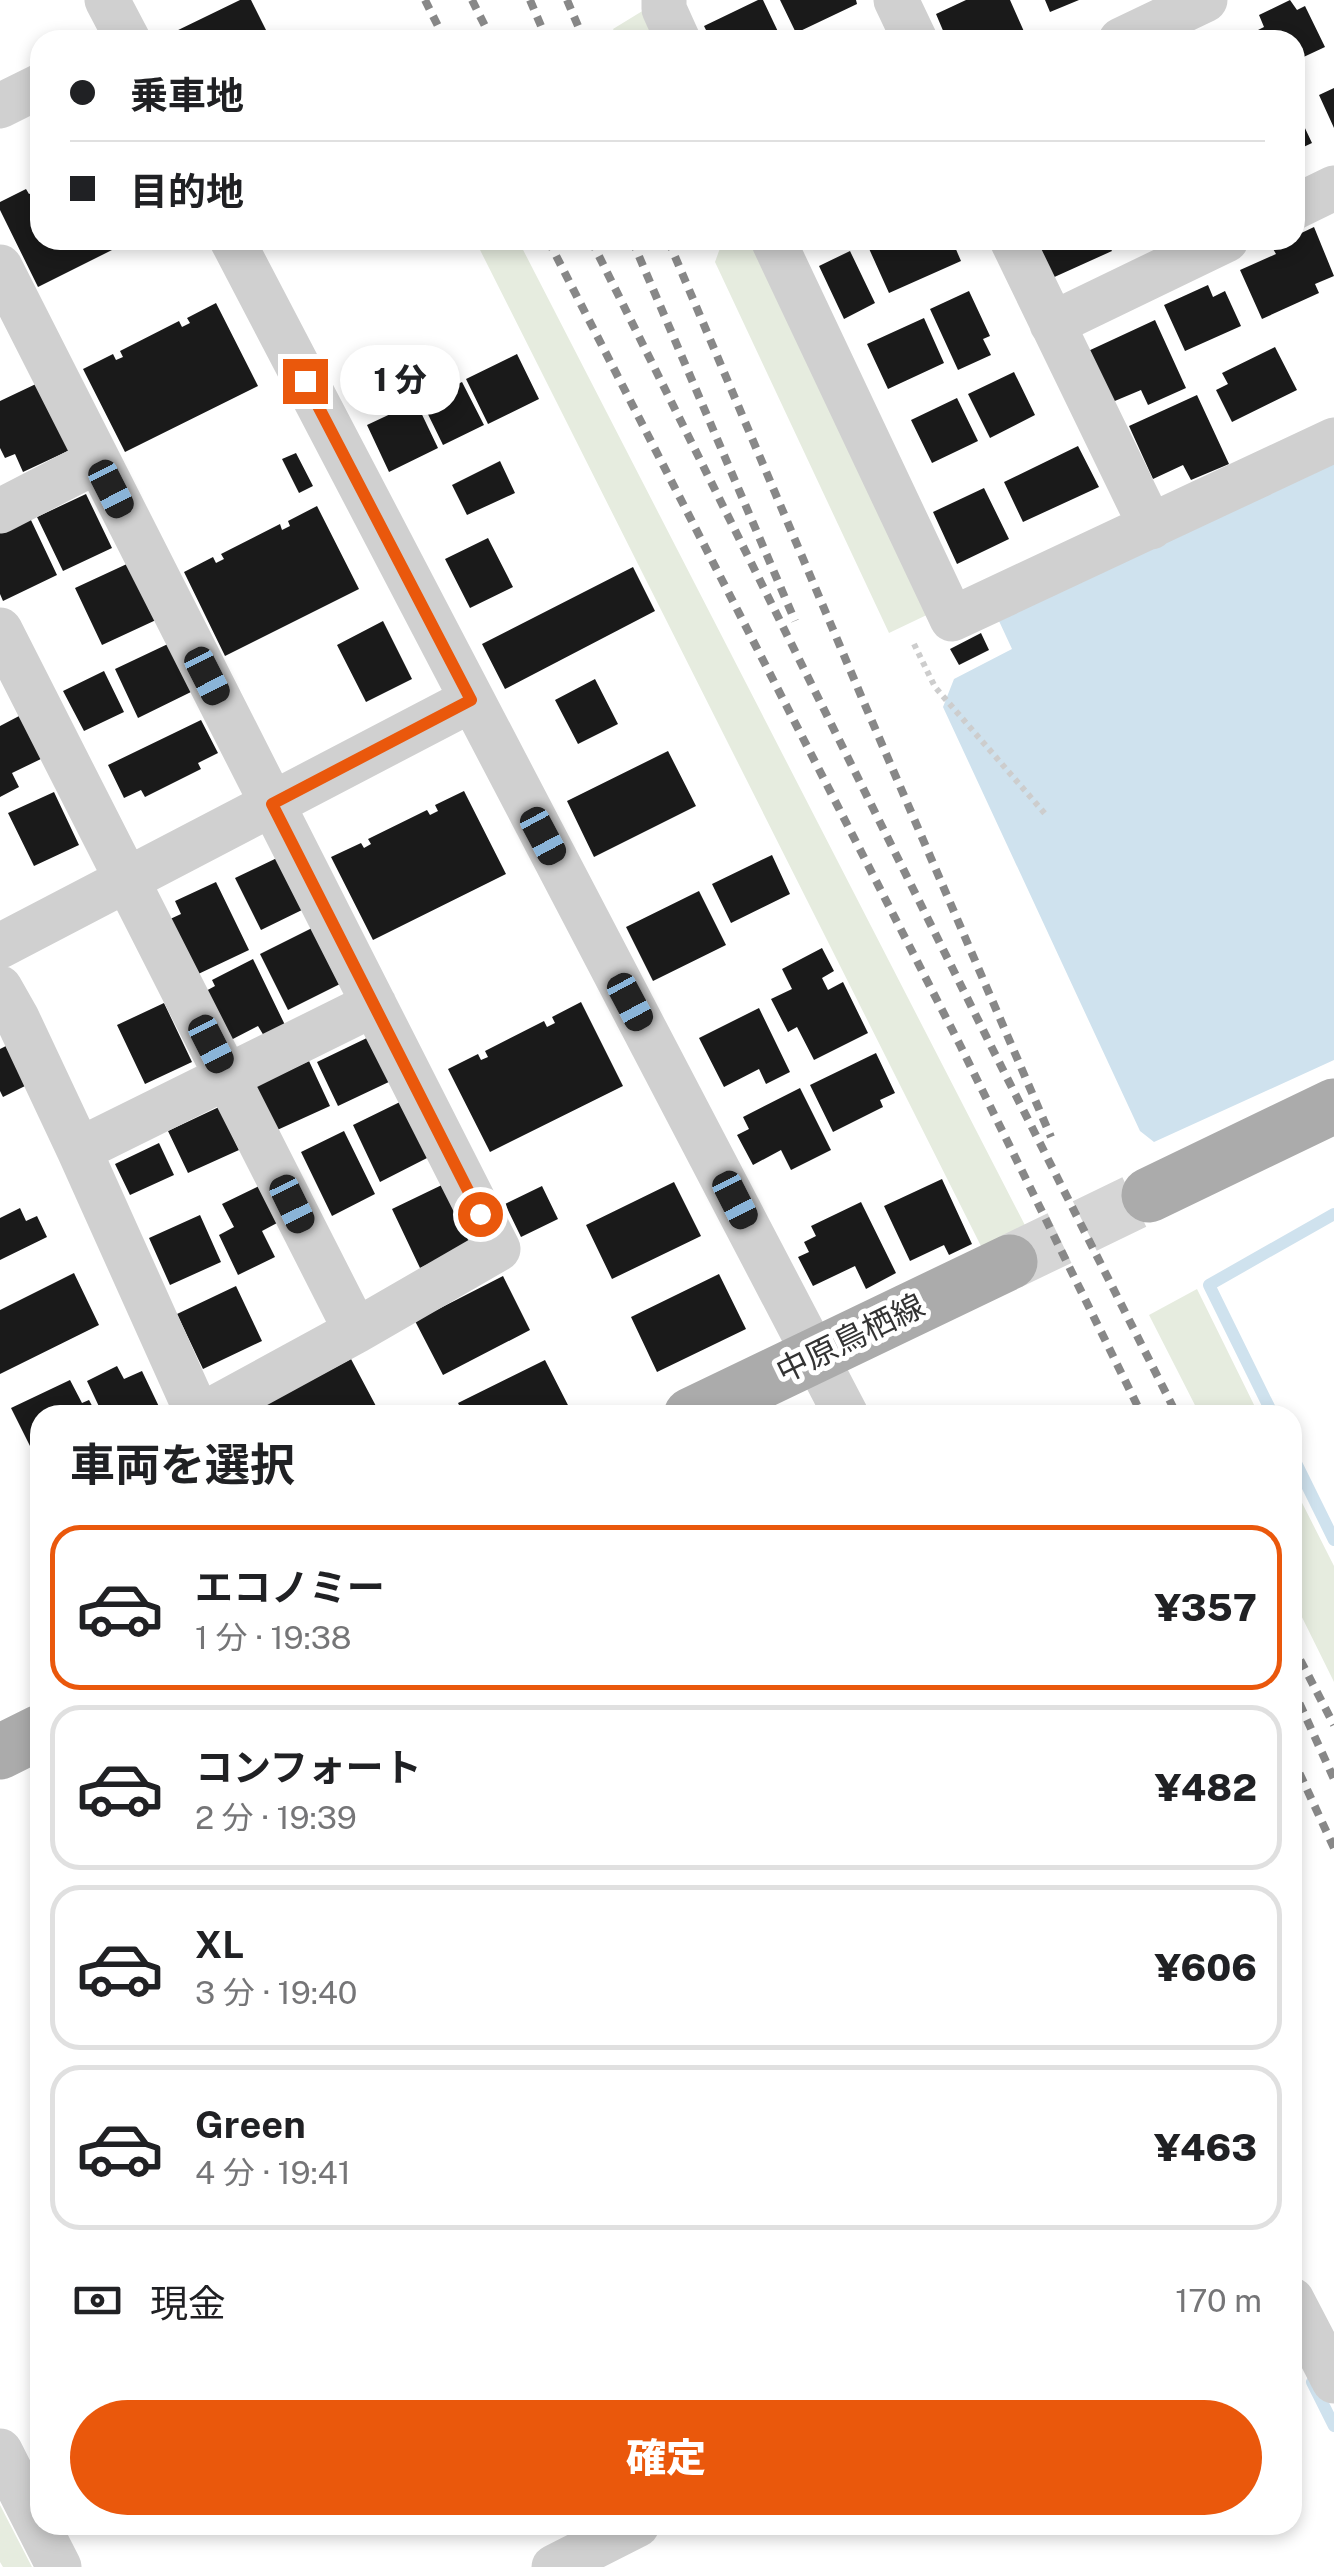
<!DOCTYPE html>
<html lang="ja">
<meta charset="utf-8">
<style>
:root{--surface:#fff;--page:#f6f6f6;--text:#202124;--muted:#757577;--line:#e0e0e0;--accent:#ea580c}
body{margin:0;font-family:"Public Sans","Noto Sans JP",sans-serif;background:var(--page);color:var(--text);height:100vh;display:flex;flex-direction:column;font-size:38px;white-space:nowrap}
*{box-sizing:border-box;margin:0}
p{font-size:32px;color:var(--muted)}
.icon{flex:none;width:55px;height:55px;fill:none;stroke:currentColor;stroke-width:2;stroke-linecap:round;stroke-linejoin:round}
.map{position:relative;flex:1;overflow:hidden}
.drawer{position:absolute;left:30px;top:1405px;width:1272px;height:1130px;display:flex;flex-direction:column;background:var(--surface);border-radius:30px;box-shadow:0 5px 15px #0003}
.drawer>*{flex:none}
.guide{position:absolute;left:30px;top:30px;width:1275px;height:220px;border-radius:30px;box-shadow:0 5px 15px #0003;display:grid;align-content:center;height:220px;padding:0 40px;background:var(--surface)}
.end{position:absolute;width:45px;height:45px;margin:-22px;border:12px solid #ea580c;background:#fff;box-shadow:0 0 0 5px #fff}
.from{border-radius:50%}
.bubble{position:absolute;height:70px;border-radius:35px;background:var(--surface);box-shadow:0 5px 15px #0003;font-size:32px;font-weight:800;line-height:70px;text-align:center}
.car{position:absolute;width:30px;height:60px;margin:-30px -15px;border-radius:12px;box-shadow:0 0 8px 2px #0007;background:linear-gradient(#222 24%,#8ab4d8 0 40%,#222 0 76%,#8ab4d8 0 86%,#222 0)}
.guide b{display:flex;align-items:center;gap:35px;height:95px;font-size:38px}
.guide b+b{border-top:2px solid var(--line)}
.guide i{width:25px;height:25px;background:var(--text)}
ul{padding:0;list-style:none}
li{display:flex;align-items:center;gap:30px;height:165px;margin:0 20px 15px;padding:0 20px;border:5px solid var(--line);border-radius:30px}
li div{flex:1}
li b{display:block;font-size:38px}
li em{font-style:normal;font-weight:800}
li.active{border-color:var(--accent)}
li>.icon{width:90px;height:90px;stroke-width:1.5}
h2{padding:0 40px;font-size:45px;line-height:120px}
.pay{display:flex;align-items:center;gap:25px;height:110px;padding:0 40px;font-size:38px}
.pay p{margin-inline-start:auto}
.action{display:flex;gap:20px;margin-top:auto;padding:20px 40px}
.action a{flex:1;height:115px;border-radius:60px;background:var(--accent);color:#fff;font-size:40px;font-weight:800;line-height:115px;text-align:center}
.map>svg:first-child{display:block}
.green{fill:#e6ecdf}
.water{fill:#cfe2ee}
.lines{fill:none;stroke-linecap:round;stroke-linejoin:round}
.stream{stroke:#cfe2ee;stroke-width:12}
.building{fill:#1a1a1a}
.major-tunnel{stroke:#d6d6d6;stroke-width:55;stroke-dasharray:55 28;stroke-linecap:butt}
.path{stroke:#cdcdcd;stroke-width:6;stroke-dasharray:5 5;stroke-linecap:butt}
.minor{stroke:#d0d0d0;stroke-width:45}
.major{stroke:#ababab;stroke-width:55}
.rail{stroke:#888;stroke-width:8;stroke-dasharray:10 8;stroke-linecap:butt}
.route{stroke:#ea580c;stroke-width:12}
.labels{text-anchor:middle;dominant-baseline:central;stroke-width:10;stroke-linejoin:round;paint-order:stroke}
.street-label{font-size:32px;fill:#333;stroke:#fff}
</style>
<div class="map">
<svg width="1334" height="2567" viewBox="0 0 1334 2567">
<rect width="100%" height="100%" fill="#fff"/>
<!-- green -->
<path class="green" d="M 644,10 L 658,40 L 619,40 L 613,29 Z
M 475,240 L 518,240 L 1031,1237 L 987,1258 Z
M 723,240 L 754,240 L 933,612 L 889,633 L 715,262 Z
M 1197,1289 L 1259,1415 L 1200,1415 L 1149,1315 Z
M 1292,1483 L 1334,1566 L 1334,1682 L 1293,1599 Z
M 0,2505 L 32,2567 L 3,2567 L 0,2562 Z"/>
<!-- water -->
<path class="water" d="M 1334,459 L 1334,1060 L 1154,1142 L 1140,1131 L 943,707 L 954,679 L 1012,649 L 999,621 Z"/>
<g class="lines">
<!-- stream -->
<path class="stream" d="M 1273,1415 L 1209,1285 L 1334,1214
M 1292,1455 L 1334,1540
M 1312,2382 L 1334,2426"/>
</g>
<!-- building -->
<path class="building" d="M 240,0 L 251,0 L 271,40 L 176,40 L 172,33 Z
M 758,0 L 763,0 L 782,40 L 711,40 L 704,26 Z
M 780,0 L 856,0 L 857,4 L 796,33 Z
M 966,0 L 1010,0 L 1026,36 L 1017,40 L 947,40 L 936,14 Z
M 1045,0 L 1079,0 L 1050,12 Z
M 1290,0 L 1297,10 L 1305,6 L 1325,47 L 1295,61 L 1295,40 L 1238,40 L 1264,27 L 1259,15 Z
M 1334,88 L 1334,128 L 1319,95 Z
M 1295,107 L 1312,143 L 1295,151 Z
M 40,182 L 40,240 L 132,240 L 38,287 L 0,210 L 0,202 L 26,189 L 29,194 L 37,191 L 34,185 Z
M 1314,227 L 1334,276 L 1315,284 L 1319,293 L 1262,319 L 1240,270 L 1276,254 L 1272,247 L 1287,240 L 1295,240 L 1295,236 Z
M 871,240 L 952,240 L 961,261 L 889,293 L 866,242 Z
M 1033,240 L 1106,240 L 1112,251 L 1050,279 Z
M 850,251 L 875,303 L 844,319 L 819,266 Z
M 1208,285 L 1213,297 L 1225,291 L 1241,326 L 1185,351 L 1164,305 Z
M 969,291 L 990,336 L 983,339 L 991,355 L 958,370 L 930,309 Z
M 216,303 L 258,386 L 125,452 L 83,369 L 113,354 L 116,360 L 123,357 L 120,351 L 179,321 L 182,327 L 190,323 L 187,318 Z
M 924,318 L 944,363 L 888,389 L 867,344 Z
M 1155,320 L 1186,388 L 1148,405 L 1141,390 L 1110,403 L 1086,352 Z
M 1275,347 L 1297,390 L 1232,422 L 1216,390 L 1228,384 L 1222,373 Z
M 517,354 L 539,399 L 488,424 L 466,379 Z
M 1014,372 L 1035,415 L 990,438 L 968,394 Z
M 462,382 L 484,425 L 443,445 L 422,402 Z
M 38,383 L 70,450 L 23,472 L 15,454 L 5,458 L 0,448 L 0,401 Z
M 1197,395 L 1229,464 L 1191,480 L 1183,465 L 1153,479 L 1129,426 Z
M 957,398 L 978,441 L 932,463 L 911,420 Z
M 416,402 L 438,448 L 389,472 L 367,425 Z
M 1078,446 L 1099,487 L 1023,522 L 1004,482 Z
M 296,453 L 313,486 L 299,493 L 282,459 Z
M 500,461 L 515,493 L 467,515 L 452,485 Z
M 984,488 L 1009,539 L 957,564 L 933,512 Z
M 86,494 L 112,548 L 63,571 L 37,517 Z
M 317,506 L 359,589 L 225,656 L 184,572 L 213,557 L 216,563 L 224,559 L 221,554 L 280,524 L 282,530 L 290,526 L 288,521 Z
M 30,518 L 57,575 L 3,601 L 0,594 L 0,532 Z
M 488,538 L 513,587 L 470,608 L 445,559 Z
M 129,563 L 156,620 L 102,645 L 75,588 Z
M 633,567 L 655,611 L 505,689 L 482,644 Z
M 383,621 L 412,679 L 366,702 L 337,645 Z
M 981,633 L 989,650 L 959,665 L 950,649 Z
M 170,643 L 193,691 L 138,718 L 115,669 Z
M 104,671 L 124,712 L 84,731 L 63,691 Z
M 595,679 L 618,724 L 578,744 L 555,700 Z
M 21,715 L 43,758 L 12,773 L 19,787 L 0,797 L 0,726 Z
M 201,720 L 218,753 L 198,763 L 201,769 L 145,797 L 141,790 L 124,798 L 108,765 Z
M 668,751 L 696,806 L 594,857 L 567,801 Z
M 464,791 L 506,874 L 373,940 L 331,857 L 361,843 L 364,848 L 371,844 L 368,839 L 427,810 L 430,815 L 438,811 L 435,805 Z
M 54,792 L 79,845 L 34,866 L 8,813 Z
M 772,855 L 790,894 L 731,923 L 712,884 Z
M 279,857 L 304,909 L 261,930 L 235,878 Z
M 216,882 L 249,950 L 194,976 L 168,920 L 181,914 L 175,901 Z
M 699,891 L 726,945 L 653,981 L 626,927 Z
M 314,927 L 342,983 L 288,1010 L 260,954 Z
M 822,948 L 834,971 L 822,978 L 828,990 L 843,982 L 868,1033 L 814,1060 L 797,1027 L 788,1032 L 771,999 L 792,989 L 782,969 Z
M 253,959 L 285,1025 L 264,1036 L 258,1026 L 229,1041 L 204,992 L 215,986 L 212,980 Z
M 581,1002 L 623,1086 L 490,1152 L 448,1069 L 478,1054 L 481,1060 L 488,1057 L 485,1051 L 544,1021 L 547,1027 L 555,1023 L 552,1017 Z
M 164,1003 L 192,1062 L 145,1084 L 117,1025 Z
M 759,1008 L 790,1072 L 766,1084 L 759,1069 L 724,1087 L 699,1038 Z
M 371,1036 L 393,1080 L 338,1106 L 317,1062 Z
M 8,1045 L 27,1085 L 3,1097 L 0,1091 L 0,1049 Z
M 876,1053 L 895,1093 L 880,1100 L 883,1107 L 833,1132 L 810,1085 Z
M 309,1061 L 330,1106 L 275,1131 L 254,1087 Z
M 800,1088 L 831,1150 L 791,1170 L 781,1150 L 753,1165 L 737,1135 L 749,1129 L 743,1117 Z
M 402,1101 L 429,1157 L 380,1182 L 353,1125 Z
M 219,1107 L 239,1150 L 188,1173 L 168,1131 Z
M 344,1131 L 375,1194 L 332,1216 L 301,1152 Z
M 159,1143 L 174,1175 L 130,1195 L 115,1164 Z
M 942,1179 L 972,1244 L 949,1255 L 944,1245 L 910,1261 L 884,1206 Z
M 674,1182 L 701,1236 L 612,1279 L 586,1225 Z
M 446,1183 L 474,1242 L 420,1268 L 392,1209 Z
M 259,1186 L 277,1223 L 262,1231 L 275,1257 L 238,1275 L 219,1235 L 234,1227 L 222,1204 Z
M 542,1186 L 558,1219 L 521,1237 L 505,1204 Z
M 861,1202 L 896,1273 L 866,1289 L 855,1266 L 813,1286 L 798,1257 L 809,1252 L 804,1242 L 816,1236 L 811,1226 Z
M 20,1208 L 26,1221 L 37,1216 L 47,1237 L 0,1260 L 0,1218 Z
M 200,1215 L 221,1262 L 170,1285 L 149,1238 Z
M 74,1273 L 99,1325 L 0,1374 L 0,1310 Z
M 719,1274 L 746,1329 L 657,1372 L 631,1317 Z
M 503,1276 L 530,1330 L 443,1375 L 415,1321 Z
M 236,1286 L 262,1341 L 203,1369 L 177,1314 Z
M 351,1359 L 377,1408 L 364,1415 L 253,1415 L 251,1412 Z
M 545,1360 L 571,1411 L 563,1415 L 464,1415 L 458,1403 Z
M 117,1366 L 124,1379 L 142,1371 L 163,1415 L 103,1415 L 87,1381 Z
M 70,1380 L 82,1403 L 89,1400 L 97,1415 L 40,1415 L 40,1466 L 11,1408 Z"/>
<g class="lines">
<!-- major-tunnel -->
<path class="major-tunnel" d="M 1010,1262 L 1149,1195"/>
<!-- path -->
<path class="path" d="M 914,644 L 935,687 L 1047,816"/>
<!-- minor -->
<path class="minor" d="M 107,0 L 128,40
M 664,0 L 664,9 L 678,40
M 896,0 L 915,40
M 1121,40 L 1205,0
M 0,106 L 40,86
M 1295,207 L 1334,188
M 232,240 L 846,1415
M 773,240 L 952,619 L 1334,440
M 1012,240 L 1151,527
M 0,267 L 498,1249 L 356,1331 L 202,1415
M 1052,324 L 1226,240
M 0,511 L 97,461
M 0,630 L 356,1331
M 0,946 L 471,700
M 0,988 L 17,1018 L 79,1150 L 198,1415
M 79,1150 L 374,1004
M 1292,2300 L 1334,2381
M 0,2451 L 59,2567
M 554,2567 L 637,2525"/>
<!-- major -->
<path class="major" d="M 1149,1195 L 1334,1106
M 691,1415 L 1010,1262
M 0,1752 L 40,1732"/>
<!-- rail -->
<path class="rail" d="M 425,0 L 445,40
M 472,0 L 492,40
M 530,0 L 547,40
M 567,0 L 584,40
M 548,240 L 960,1045 L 1142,1415
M 591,240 L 992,1048 L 1177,1415
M 632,240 L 795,621
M 668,240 L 862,698 L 1051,1137
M 1292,1644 L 1334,1725
M 1292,1687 L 1334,1779
M 1292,1757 L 1334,1848"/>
</g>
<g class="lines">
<!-- route -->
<path class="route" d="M 305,381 L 471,700 L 272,804 L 480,1214"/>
</g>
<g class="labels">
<!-- street labels -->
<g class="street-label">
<text transform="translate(850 1338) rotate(-26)">中原鳥栖線</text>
</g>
</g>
</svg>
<i class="end from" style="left:480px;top:1214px"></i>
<i class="end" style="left:305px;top:381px"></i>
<div class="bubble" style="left:340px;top:345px;width:120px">1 分</div>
<i class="car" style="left:111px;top:489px;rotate:153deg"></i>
<i class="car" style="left:207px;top:676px;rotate:153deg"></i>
<i class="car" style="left:543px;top:836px;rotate:152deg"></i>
<i class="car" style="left:630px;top:1002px;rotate:152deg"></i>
<i class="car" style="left:211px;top:1044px;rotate:153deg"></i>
<i class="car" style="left:735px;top:1200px;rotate:153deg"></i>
<i class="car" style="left:292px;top:1204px;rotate:154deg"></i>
<div class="guide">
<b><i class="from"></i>乗車地</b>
<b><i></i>目的地</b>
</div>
<section class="drawer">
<h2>車両を選択</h2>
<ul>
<li class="active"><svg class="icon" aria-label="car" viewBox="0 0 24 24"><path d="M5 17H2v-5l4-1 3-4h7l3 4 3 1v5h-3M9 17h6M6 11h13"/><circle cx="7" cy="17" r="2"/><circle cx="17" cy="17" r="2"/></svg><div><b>エコノミー</b><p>1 分 · 19:38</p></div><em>¥357</em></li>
<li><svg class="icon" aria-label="car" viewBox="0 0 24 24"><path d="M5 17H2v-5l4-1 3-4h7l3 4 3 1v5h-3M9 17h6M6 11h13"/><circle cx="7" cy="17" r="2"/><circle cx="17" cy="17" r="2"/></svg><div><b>コンフォート</b><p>2 分 · 19:39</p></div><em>¥482</em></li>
<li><svg class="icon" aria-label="car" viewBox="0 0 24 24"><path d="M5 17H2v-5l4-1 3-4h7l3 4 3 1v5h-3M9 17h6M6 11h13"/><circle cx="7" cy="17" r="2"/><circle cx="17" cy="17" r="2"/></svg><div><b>XL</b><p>3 分 · 19:40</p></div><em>¥606</em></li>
<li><svg class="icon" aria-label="car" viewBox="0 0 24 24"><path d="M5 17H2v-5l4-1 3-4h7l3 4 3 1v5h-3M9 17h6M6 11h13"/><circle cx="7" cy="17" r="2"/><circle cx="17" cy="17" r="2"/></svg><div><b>Green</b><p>4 分 · 19:41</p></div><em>¥463</em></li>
</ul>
<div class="pay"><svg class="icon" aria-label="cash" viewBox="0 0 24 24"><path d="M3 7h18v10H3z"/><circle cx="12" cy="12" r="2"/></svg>現金<p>170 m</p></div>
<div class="action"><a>確定</a></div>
</section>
</div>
